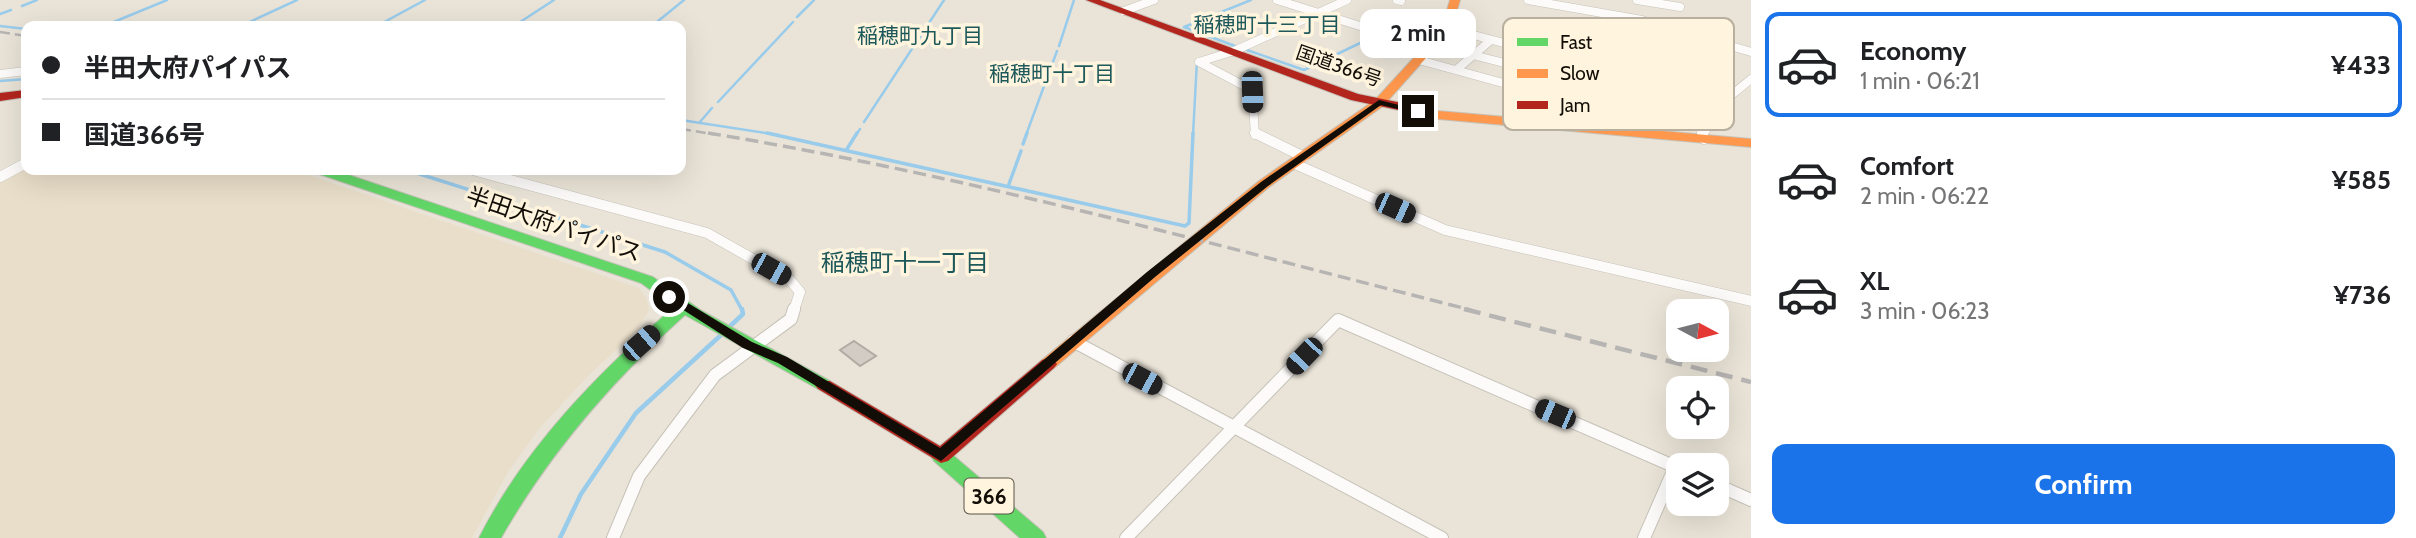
<!DOCTYPE html>
<meta charset="utf-8">
<style>
:root{--surface:#fff;--page:#f6f6f6;--text:#202124;--muted:#757577;--line:#e0e0e0;--accent:#1a73e8}
body{margin:0;font-family:Cabin,"Noto Sans JP",sans-serif;background:var(--page);color:var(--text);height:100vh;display:flex;flex-direction:column;font-size:26px;white-space:nowrap}
*{box-sizing:border-box;margin:0}
p{font-size:23px;color:var(--muted)}
.icon{flex:none;width:38px;height:38px;fill:none;stroke:currentColor;stroke-width:2;stroke-linecap:round;stroke-linejoin:round}
.map{position:relative;flex:1;overflow:hidden}
.side{display:flex;flex-direction:column;background:var(--surface);width:665px}
.side>*{flex:none}
.guide{position:absolute;left:21px;top:21px;width:665px;height:154px;border-radius:14px;box-shadow:0 7px 28px #0002;display:grid;align-content:center;height:154px;padding:0 21px;background:var(--surface)}
.needle{width:46px;rotate:97deg}
.fabs{position:absolute;left:1666px;top:299px;display:grid;gap:14px}
.fabs a{display:grid;place-items:center;width:63px;height:63px;border-radius:14px;background:var(--surface);box-shadow:0 7px 28px #0002;font-size:35px}
.end{position:absolute;width:32px;height:32px;margin:-16px;border:9px solid #120e07;background:#fff;box-shadow:0 0 0 4px #fff}
.from{border-radius:50%}
.bubble{position:absolute;height:49px;border-radius:14px;background:var(--surface);box-shadow:0 7px 28px #0002;font-size:23px;font-weight:700;line-height:49px;text-align:center}
.car{position:absolute;width:21px;height:42px;margin:-21px -10px;border-radius:9px;box-shadow:0 0 5px 2px #0007;background:linear-gradient(#222 24%,#8ab4d8 0 40%,#222 0 76%,#8ab4d8 0 86%,#222 0)}
.guide b{display:flex;align-items:center;gap:24px;height:66px;font-size:26px}
.guide b+b{border-top:2px solid var(--line)}
.guide i{width:18px;height:18px;background:var(--text)}
ul{padding:12px 0 0;list-style:none}
li{display:flex;align-items:center;gap:21px;height:105px;margin:0 14px 10px;padding:0 7px;border:4px solid transparent;border-radius:14px}
li div{flex:1}
li b{display:block;font-size:26px}
li em{font-style:normal;font-weight:700}
li.on{border-color:var(--accent)}
li>.icon{width:63px;height:63px;stroke-width:1.5}
.cta{display:flex;gap:14px;margin-top:auto;padding:14px 21px}
.cta a{flex:1;height:80px;border-radius:14px;background:var(--accent);color:#fff;font-size:28px;font-weight:700;line-height:80px;text-align:center}
main{display:flex;flex:1;min-height:0}
.map>svg:first-child{display:block}
.built{fill:#e9dec9}
.lines{fill:none;stroke-linecap:round;stroke-linejoin:round}
.stream-far2{stroke:#99cbeb;stroke-width:2.5}
.stream-far1{stroke:#99cbeb;stroke-width:3.5}
.stream{stroke:#99cbeb;stroke-width:4.5}
.building{fill:#d3ccc4;stroke:#b2aba4;stroke-width:2}
.street-far2-casing{stroke:#c6c2b9;stroke-width:9}
.street-far1-casing{stroke:#c6c2b9;stroke-width:11}
.street-casing{stroke:#c6c2b9;stroke-width:14}
.fast-casing{stroke:#c6c2b9;stroke-width:2}
.slow-casing{stroke:#c6c2b9;stroke-width:2}
.jam-casing{stroke:#c6c2b9;stroke-width:2}
.street-far2{stroke:#fcfbf9;stroke-width:8}
.street-far1{stroke:#fcfbf9;stroke-width:10}
.street{stroke:#fcfbf9;stroke-width:12}
.fast{fill:#63d668;fill-rule:evenodd}
.slow{fill:#ff974d;fill-rule:evenodd}
.jam{fill:#b3261e;fill-rule:evenodd}
.rail-far2{stroke:#b7b5b3;stroke-width:2.5;stroke-dasharray:10 5;stroke-linecap:butt}
.rail-far1{stroke:#b7b5b3;stroke-width:3.5;stroke-dasharray:13 6;stroke-linecap:butt}
.rail{stroke:#b7b5b3;stroke-width:4.5;stroke-dasharray:17 9;stroke-linecap:butt}
.route{fill:#120e07}
.labels{text-anchor:middle;dominant-baseline:central;stroke-width:7;stroke-linejoin:round;paint-order:stroke}
.far-street-label{font-size:19px;fill:#120e07;stroke:#fff4de}
.far-neighbourhood-label{font-size:21px;fill:#1d585a;stroke:#fff4de}
.shield{fill:#fff4de;stroke:#595348;stroke-width:2}
.shield-label{font-size:21px;font-weight:bold;fill:#120e07}
.street-label{font-size:23px;fill:#120e07;stroke:#fff4de}
.neighbourhood-label{font-size:24px;fill:#1d585a;stroke:#fff4de}
.key{fill:#fff4de;stroke:#b8af9e;stroke-width:2}
.key-label{font-size:19px;fill:#120e07}
</style>
<main>
<div class="map">
<svg width="1751" height="538" viewBox="0 0 1751 538">
<rect width="100%" height="100%" fill="#eae4d8"/>
<!-- built -->
<path class="built" d="M 26,159 L 26,170 L 294,170 L 639,288 L 647,299 L 649,311 L 635,332 L 588,376 L 539,429 L 508,472 L 472,538 L 0,538 L 0,172 Z"/>
<g class="lines">
<!-- stream-far2 -->
<path class="stream-far2" d="M 22,6 L 37,0
M 0,14 L 11,10
M 797,17 L 814,0
M 0,26 L 26,29
M 104,26 L 167,0
M 241,26 L 297,0
M 377,26 L 425,0
M 514,26 L 554,0
M 652,26 L 684,0
M 1059,46 L 1074,0
M 1235,46 L 1184,27 L 1251,0
M 1247,50 L 1304,70 L 1410,19 L 1434,27
M 0,81 L 26,79
M 718,102 L 793,22
M 681,120 L 778,135
M 864,122 L 944,0
M 699,123 L 712,108
M 856,135 L 860,129
M 1026,135 L 1057,51
M 1193,135 L 1197,60"/>
<!-- stream-far1 -->
<path class="stream-far1" d="M 767,133 L 1185,226 L 1189,223 L 1193,133
M 1023,144 L 1027,133
M 847,149 L 857,133
M 407,170 L 665,252 L 731,290 L 742,310
M 1009,184 L 1021,151"/>
<!-- stream -->
<path class="stream" d="M 727,329 L 743,314 L 742,309
M 560,538 L 581,494 L 636,413 L 721,335"/>
</g>
<!-- building -->
<path class="building" d="M 854,341 L 876,356 L 860,366 L 840,350 Z"/>
<g class="lines">
<!-- street-far2 casing -->
<g class="street-far2-casing">
<path id="street-far2" d="M 1277,0 L 1430,48
M 1397,0 L 1401,1
M 1528,0 L 1642,20 L 1751,52
M 1637,0 L 1680,7
M 1124,11 L 1154,0
M 1447,28 L 1724,101
M 1473,55 L 1714,117
M 1419,60 L 1528,90 L 1545,74
M 1199,62 L 1234,51 L 1347,0
M 1199,62 L 1252,90 L 1255,135
M 1456,70 L 1491,40
M 0,74 L 26,71
M 1703,135 L 1723,102 L 1751,79"/>
</g>
<!-- street-far1 casing -->
<g class="street-far1-casing">
<path id="street-far1" d="M 1255,133 L 1304,157
M 1702,133 L 1704,139
M 1295,164 L 1445,230 L 1751,301
M 473,170 L 707,233 L 790,280 L 800,292 L 794,310
M 0,177 L 26,163"/>
</g>
<!-- street casing -->
<g class="street-casing">
<path id="street" d="M 1073,341 L 1442,538
M 1717,485 L 1751,500
M 613,538 L 639,476 L 715,375 L 791,319 L 794,309
M 1126,538 L 1338,320 L 1678,468
M 1644,538 L 1675,467"/>
</g>
<!-- fast casing -->
<g class="fast-casing">
<path id="fast" d="M 314,170 L 334,170 L 653,277 L 702,311 L 830,381 L 833,385 L 830,389 L 818,389 L 685,315 C 612,381 550,452 501,538 L 479,538 C 525,447 598,373 674,307 L 641,283 L 316,173 Z
M 941,449 L 948,451 L 1043,532 L 1046,538 L 1020,538 L 934,461 L 931,456 L 934,451 Z"/>
</g>
<!-- slow casing -->
<g class="slow-casing">
<path id="slow" d="M 1450,0 L 1460,0 L 1451,30 L 1383,106 L 1269,187 L 1054,368 L 1042,368 L 1039,364 L 1042,360 L 1259,181 L 1375,100 L 1442,27 Z
M 1403,103 L 1438,111 L 1751,139 L 1751,147 L 1438,119 L 1399,110 L 1397,107 Z"/>
</g>
<!-- jam casing -->
<g class="jam-casing">
<path id="jam" d="M 1086,0 L 1100,0 L 1358,94 L 1407,104 L 1409,107 L 1403,111 L 1351,100 Z
M 26,90 L 26,97 L 0,101 L 0,93 Z
M 1048,358 L 1054,360 L 1057,364 L 1054,368 L 948,461 L 941,463 L 818,389 L 815,385 L 818,381 L 830,381 L 940,446 L 1042,360 Z"/>
</g>
<!-- street-far2 -->
<use href="#street-far2" class="street-far2"/>
<!-- street-far1 -->
<use href="#street-far1" class="street-far1"/>
<!-- street -->
<use href="#street" class="street"/>
<!-- fast -->
<use href="#fast" class="fast"/>
<!-- slow -->
<use href="#slow" class="slow"/>
<!-- jam -->
<use href="#jam" class="jam"/>
<!-- rail-far2 -->
<path class="rail-far2" d="M 0,32 L 26,36
M 681,129 L 719,135"/>
<!-- rail-far1 -->
<path class="rail-far1" d="M 708,133 C 966,175 1218,246 1471,310"/>
<!-- rail -->
<path class="rail" d="M 1464,309 L 1751,382"/>
</g>
<!-- route -->
<path class="route" d="M 1379,100 L 1423,111 L 1418,114 L 1381,105 L 1268,186 L 1155,277 L 941,461 L 778,363 L 743,348 L 663,297 L 673,294 L 752,342 L 787,357 L 940,448 L 1147,272 L 1261,182 Z"/>
<g class="labels">
<!-- far-street labels -->
<g class="far-street-label">
<text transform="translate(1339 66) rotate(19)">国道366号</text>
</g>
<!-- far-neighbourhood labels -->
<g class="far-neighbourhood-label">
<text x="1267" y="24">稲穂町十三丁目</text>
<text x="920" y="35">稲穂町九丁目</text>
<text x="1052" y="73">稲穂町十丁目</text>
</g>
<!-- shield labels -->
<rect class="shield" x="964.5" y="478.5" width="49" height="35" rx="5"/>
<g class="shield-label">
<text x="989" y="496">366</text>
</g>
<!-- street labels -->
<g class="street-label">
<text transform="translate(554 224) rotate(19)">半田大府パイパス</text>
</g>
<!-- neighbourhood labels -->
<g class="neighbourhood-label">
<text x="905" y="262">稲穂町十一丁目</text>
</g>
</g>
<!-- legend -->
<rect x="1503" y="18" width="231" height="112" rx="10" class="key"/>
<rect x="1517" y="38" width="31" height="8" fill="#63d668"/>
<rect x="1517" y="69" width="31" height="9" fill="#ff974d"/>
<rect x="1517" y="101" width="31" height="8" fill="#b3261e"/>
<g class="key-label">
<text x="1560" y="49">Fast</text>
<text x="1560" y="80">Slow</text>
<text x="1560" y="112">Jam</text>
</g>
</svg>
<div class="fabs">
<a><svg class="needle" viewBox="-14 -14 28 28"><path d="M0-13l5 13h-10z" fill="#e53935"/><path d="M0 13l5-13h-10z" fill="#757577"/></svg></a>
<a><svg class="icon" aria-label="locate" viewBox="0 0 24 24"><circle cx="12" cy="12" r="6"/><path d="M12 2v4M12 18v4M2 12h4M18 12h4"/></svg></a>
<a><svg class="icon" aria-label="layers" viewBox="0 0 24 24"><path d="M12 4l9 5-9 5-9-5zM3 14l9 5 9-5"/></svg></a>
</div>
<i class="end from" style="left:669px;top:297px"></i>
<i class="end" style="left:1418px;top:111px"></i>
<div class="bubble" style="left:1360px;top:9px;width:116px">2 min</div>
<i class="car" style="left:1252px;top:92px;rotate:178deg"></i>
<i class="car" style="left:1395px;top:208px;rotate:114deg"></i>
<i class="car" style="left:771px;top:269px;rotate:119deg"></i>
<i class="car" style="left:641px;top:343px;rotate:49deg"></i>
<i class="car" style="left:1304px;top:356px;rotate:224deg"></i>
<i class="car" style="left:1142px;top:379px;rotate:118deg"></i>
<i class="car" style="left:1555px;top:414px;rotate:293deg"></i>
<div class="guide">
<b><i class="from"></i>半田大府パイパス</b>
<b><i></i>国道366号</b>
</div>
</div>
<section class="side">
<ul>
<li class="on"><svg class="icon" aria-label="car" viewBox="0 0 24 24"><path d="M5 17H2v-5l4-1 3-4h7l3 4 3 1v5h-3M9 17h6M6 11h13"/><circle cx="7" cy="17" r="2"/><circle cx="17" cy="17" r="2"/></svg><div><b>Economy</b><p>1 min · 06:21</p></div><em>¥433</em></li>
<li><svg class="icon" aria-label="car" viewBox="0 0 24 24"><path d="M5 17H2v-5l4-1 3-4h7l3 4 3 1v5h-3M9 17h6M6 11h13"/><circle cx="7" cy="17" r="2"/><circle cx="17" cy="17" r="2"/></svg><div><b>Comfort</b><p>2 min · 06:22</p></div><em>¥585</em></li>
<li><svg class="icon" aria-label="car" viewBox="0 0 24 24"><path d="M5 17H2v-5l4-1 3-4h7l3 4 3 1v5h-3M9 17h6M6 11h13"/><circle cx="7" cy="17" r="2"/><circle cx="17" cy="17" r="2"/></svg><div><b>XL</b><p>3 min · 06:23</p></div><em>¥736</em></li>
</ul>
<div class="cta"><a>Confirm</a></div>
</section>
</main>
